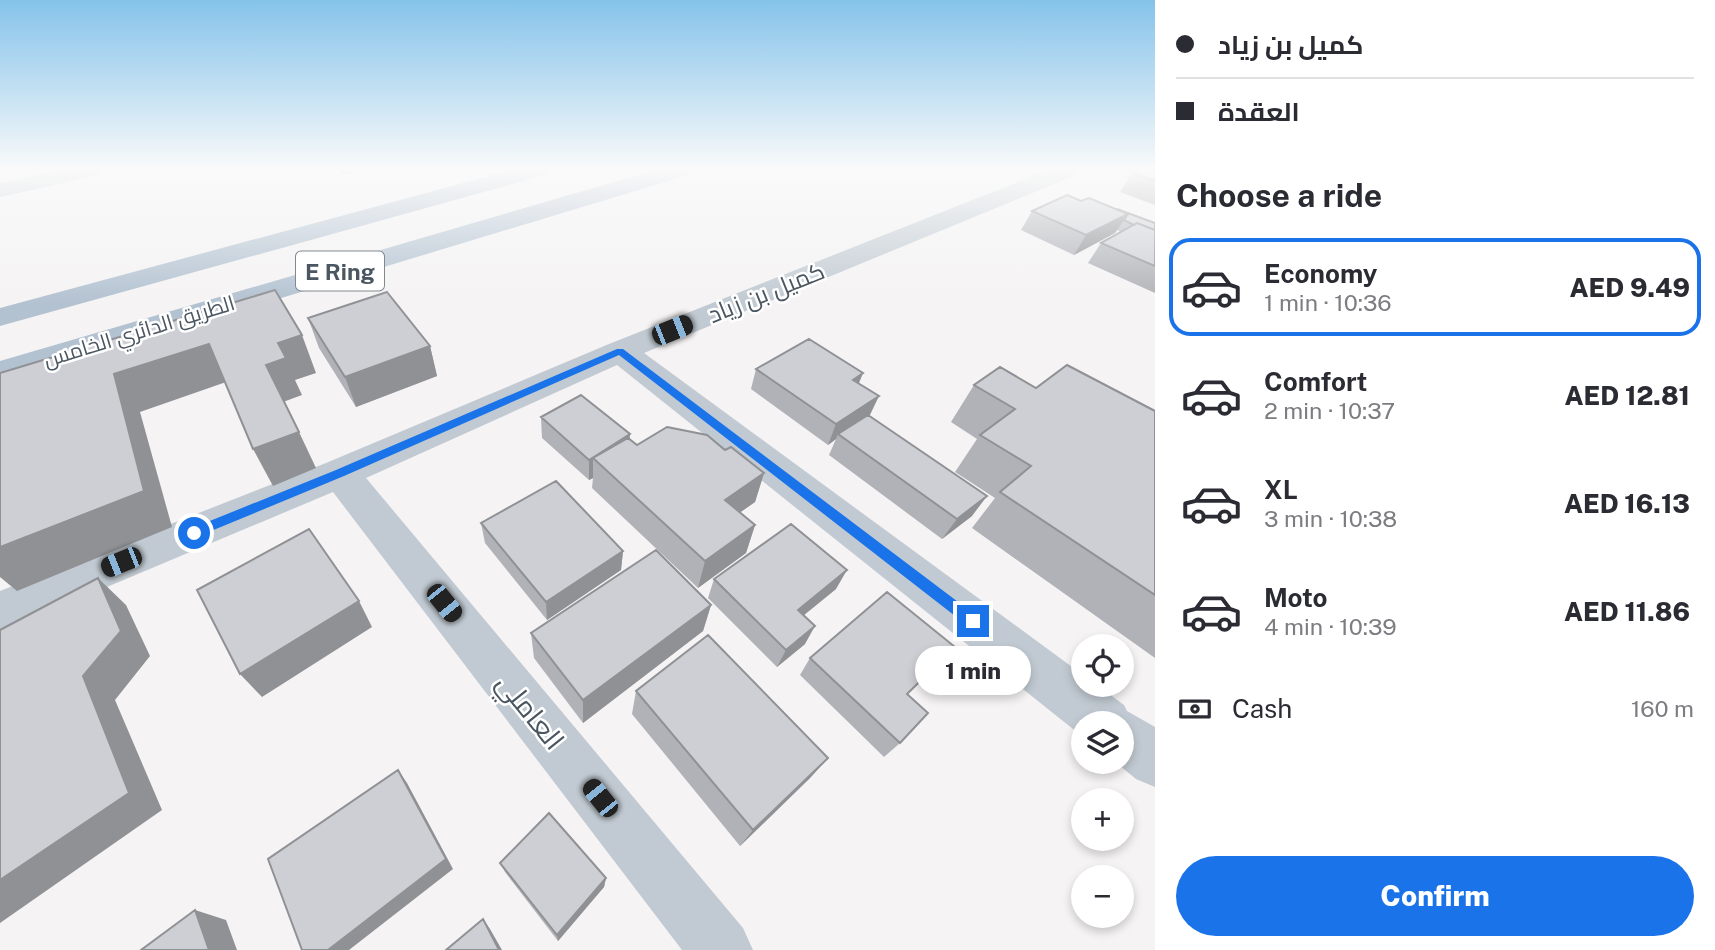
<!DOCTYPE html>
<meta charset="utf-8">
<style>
:root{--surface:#fff;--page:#f2f2f3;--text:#2b2b33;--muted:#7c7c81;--line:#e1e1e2;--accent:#1a73e8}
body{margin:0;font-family:"Public Sans",Cairo,sans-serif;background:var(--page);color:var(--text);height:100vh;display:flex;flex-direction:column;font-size:26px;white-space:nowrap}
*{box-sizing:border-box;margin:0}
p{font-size:23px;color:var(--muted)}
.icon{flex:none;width:38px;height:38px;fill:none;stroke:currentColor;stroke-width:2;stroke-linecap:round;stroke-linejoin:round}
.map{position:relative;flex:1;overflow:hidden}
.panel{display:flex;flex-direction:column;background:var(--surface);width:560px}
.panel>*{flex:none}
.top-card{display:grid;align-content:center;height:154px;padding:0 21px;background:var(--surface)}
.buttons{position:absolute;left:1071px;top:634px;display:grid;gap:14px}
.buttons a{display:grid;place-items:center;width:63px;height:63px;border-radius:50%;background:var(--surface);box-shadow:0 4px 10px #0003;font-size:35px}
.end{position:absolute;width:32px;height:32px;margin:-16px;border:9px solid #1a73e8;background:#fff;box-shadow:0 0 0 4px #fff}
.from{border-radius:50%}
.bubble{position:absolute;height:49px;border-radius:24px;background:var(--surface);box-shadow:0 4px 10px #0003;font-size:23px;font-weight:800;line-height:49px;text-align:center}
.car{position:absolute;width:21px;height:42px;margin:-21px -10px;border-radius:9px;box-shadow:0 0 5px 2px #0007;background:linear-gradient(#222 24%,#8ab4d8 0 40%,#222 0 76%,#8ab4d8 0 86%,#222 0)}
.top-card b{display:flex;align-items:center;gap:24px;height:66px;font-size:26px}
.top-card b+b{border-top:2px solid var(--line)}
.top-card i{width:18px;height:18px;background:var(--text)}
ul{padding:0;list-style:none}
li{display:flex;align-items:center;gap:21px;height:98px;margin:0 14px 10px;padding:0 7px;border:4px solid transparent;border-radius:21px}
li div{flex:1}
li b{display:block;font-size:26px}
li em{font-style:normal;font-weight:800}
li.on{border-color:var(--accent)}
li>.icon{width:63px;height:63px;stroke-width:1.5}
h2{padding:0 21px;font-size:32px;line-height:84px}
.pay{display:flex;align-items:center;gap:18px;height:77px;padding:0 21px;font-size:26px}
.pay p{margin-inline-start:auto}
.primary-button{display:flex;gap:14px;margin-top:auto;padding:14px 21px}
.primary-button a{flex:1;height:80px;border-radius:42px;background:var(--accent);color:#fff;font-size:28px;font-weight:800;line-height:80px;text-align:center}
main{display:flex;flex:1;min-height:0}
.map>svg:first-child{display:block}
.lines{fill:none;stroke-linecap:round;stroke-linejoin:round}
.street{fill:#c1cad2;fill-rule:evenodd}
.primary{fill:#b3c2d1;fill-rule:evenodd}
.wall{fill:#b0b2b7}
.shaded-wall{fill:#909195}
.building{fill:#cdcfd5;stroke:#909195;stroke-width:2}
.route{fill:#1a73e8}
.labels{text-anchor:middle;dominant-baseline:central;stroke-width:5;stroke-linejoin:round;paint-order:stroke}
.far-street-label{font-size:21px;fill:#4a5661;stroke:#fff}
.shield{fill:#fff;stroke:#808990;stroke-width:2}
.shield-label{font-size:23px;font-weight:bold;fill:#4a5661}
.street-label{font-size:24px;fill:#4a5661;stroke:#fff}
.near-street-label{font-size:28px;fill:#4a5661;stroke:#fff}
</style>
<main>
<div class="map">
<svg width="1155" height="950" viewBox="0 0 1155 950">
<rect width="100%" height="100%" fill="#f5f3f3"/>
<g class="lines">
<!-- street -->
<path class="street" d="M 60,170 L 103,170 L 100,175 L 0,197 L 0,183 Z
M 1048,170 L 1079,170 L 1076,175 L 644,353 L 1083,675 L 1083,684 L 1096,684 L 1124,705 L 1127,711 L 1155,727 L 1155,787 L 1136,779 L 1114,761 L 1122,761 L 1122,723 L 1083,723 L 1083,737 L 617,365 L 366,478 L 743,928 L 753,950 L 682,950 L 333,492 L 0,632 L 0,591 L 326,463 L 609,344 Z"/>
<!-- primary -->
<path class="primary" d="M 511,170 L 548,170 L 545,175 L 0,326 L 0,308 Z
M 655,170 L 691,170 L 688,175 L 0,383 L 0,361 Z"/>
</g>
<!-- wall -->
<path class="wall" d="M 1155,170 L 1155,205 L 1120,192 L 1132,173 Z
M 1081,201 L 1117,209 L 1155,223 L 1155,293 L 1088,263 L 1101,243 L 1121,232 L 1117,230 L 1115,233 L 1074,255 L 1021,230 L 1032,211 Z
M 308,318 L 430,346 L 437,376 L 356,407 L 319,348 Z
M 756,369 L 863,373 L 859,383 L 870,416 L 972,516 L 942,539 L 829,455 L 836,439 L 828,445 L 751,389 Z
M 974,385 L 1036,388 L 1155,411 L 1155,658 L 972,528 L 995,498 L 955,472 L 977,439 L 951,422 Z
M 541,417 L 630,434 L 629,439 L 637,445 L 725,450 L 764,473 L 755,502 L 740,512 L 755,525 L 746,553 L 698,588 L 592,488 L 593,478 L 589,480 L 542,438 Z
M 481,523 L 623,551 L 621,570 L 547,620 L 485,543 Z
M 714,579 L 836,589 L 804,615 L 805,644 L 777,667 L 708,598 Z
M 711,605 L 703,631 L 583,723 L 534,658 L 531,633 Z
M 810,658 L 938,664 L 907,695 L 900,743 L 884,757 L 800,675 Z
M 636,691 L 828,758 L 810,778 L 740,846 L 632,714 Z
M 500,863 L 606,878 L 604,887 L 558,941 L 505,872 Z"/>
<!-- shaded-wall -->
<path class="shaded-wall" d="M 340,170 L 364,170 L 342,175 Z
M 1128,214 L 1115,233 L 1074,255 L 1086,235 Z
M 302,335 L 316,373 L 295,380 L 302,395 L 283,402 L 266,365 L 278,343 Z
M 209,344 L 229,381 L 140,412 L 172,527 L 17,591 L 0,577 L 0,547 L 114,374 Z
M 430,346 L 437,376 L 356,407 L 345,377 Z
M 863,373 L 854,394 L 853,380 Z
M 879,396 L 869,417 L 838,434 L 836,439 L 828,445 L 836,424 Z
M 299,432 L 316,468 L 273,486 L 253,449 Z
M 630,434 L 628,455 L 593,458 L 593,478 L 589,480 L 589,460 Z
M 764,473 L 755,502 L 718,528 L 725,500 Z
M 987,496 L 972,516 L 942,539 L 957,519 Z
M 755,525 L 746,553 L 698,588 L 705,561 Z
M 623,551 L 621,570 L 547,620 L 546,602 Z
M 847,570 L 836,589 L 788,628 L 798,610 Z
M 98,578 L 126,605 L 150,656 L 115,700 L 162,810 L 0,923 L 0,880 Z
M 359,601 L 372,627 L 262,697 L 240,674 Z
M 711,605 L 703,631 L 583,723 L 583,700 Z
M 815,626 L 805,644 L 777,667 L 786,650 Z
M 828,758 L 810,778 L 740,846 L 753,830 Z
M 398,770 L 407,783 L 453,869 L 349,950 L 328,950 Z
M 606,878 L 604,887 L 558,941 L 557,935 Z
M 195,910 L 226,920 L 237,950 L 209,950 Z
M 483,919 L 490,929 L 502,950 L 499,950 Z"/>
<!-- building -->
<path class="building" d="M 1138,170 L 1155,170 L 1155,181 L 1132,173 Z
M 1067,195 L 1081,201 L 1089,198 L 1128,214 L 1086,235 L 1032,211 Z
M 1117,209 L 1155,223 L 1155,230 L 1137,223 L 1134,225 L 1124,220 L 1128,214 Z
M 1137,223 L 1155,230 L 1155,266 L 1101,243 Z
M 275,290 L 302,335 L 278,343 L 286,358 L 266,365 L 299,432 L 253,449 L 209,344 L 114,374 L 144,491 L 0,547 L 0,373 Z
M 387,292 L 430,346 L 345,377 L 308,318 Z
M 809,339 L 863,373 L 853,380 L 879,396 L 836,424 L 756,369 Z
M 1067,365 L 1155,411 L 1155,595 L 1000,492 L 1031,466 L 980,435 L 1015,409 L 974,385 L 1000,367 L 1036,388 Z
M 581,395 L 630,434 L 589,460 L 541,417 Z
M 868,415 L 987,496 L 957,519 L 838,434 Z
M 667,427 L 707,435 L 725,450 L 731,447 L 764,473 L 725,500 L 755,525 L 705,561 L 593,458 L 628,438 L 637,445 Z
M 556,481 L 623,551 L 546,602 L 481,523 Z
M 791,524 L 847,570 L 798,610 L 815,626 L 786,650 L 714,579 Z
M 309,529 L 359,601 L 240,674 L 197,590 Z
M 656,550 L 711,605 L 583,700 L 531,633 Z
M 98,578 L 121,631 L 83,676 L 129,793 L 0,880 L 0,630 Z
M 887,592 L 955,647 L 907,694 L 928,713 L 900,743 L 810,658 Z
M 708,635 L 828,758 L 753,830 L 636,691 Z
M 398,770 L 446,859 L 328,950 L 302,950 L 268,859 Z
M 549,813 L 606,878 L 557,935 L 500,863 Z
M 195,910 L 209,950 L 141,950 Z
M 483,919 L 499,950 L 446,950 Z"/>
<!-- sky -->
<linearGradient id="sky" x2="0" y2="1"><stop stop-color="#85c3ea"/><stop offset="0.56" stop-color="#fafafa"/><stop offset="1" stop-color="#fafafa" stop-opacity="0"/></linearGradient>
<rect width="1155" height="303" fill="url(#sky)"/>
<!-- route -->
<path class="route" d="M 617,349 L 623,349 L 978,617 L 978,626 L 968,626 L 619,355 L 344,476 L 199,536 L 190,536 L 188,533 L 190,529 L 336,470 Z"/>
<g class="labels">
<!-- far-street labels -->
<g class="far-street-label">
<text transform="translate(139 331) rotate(-17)">الطريق الدائري الخامس</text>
</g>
<!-- shield labels -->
<rect class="shield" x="296" y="251.5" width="88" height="39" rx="5"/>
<g class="shield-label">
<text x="340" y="271">E Ring</text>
</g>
<!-- street labels -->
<g class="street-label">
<text transform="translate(766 292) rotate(-22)">كميل بن زياد</text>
</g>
<!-- near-street labels -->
<g class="near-street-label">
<text transform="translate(531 711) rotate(51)">العاملي</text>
</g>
</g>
</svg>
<div class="buttons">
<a><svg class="icon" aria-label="locate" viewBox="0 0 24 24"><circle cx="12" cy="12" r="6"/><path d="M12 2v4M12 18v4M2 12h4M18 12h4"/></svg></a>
<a><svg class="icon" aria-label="layers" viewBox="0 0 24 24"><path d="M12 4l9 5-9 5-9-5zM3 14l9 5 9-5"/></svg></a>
<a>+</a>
<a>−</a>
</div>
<i class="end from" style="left:194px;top:533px"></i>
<i class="end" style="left:973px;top:621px"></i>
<div class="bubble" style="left:915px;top:646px;width:116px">1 min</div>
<i class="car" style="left:672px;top:330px;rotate:68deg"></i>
<i class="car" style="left:121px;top:562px;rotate:248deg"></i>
<i class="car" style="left:444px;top:603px;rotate:141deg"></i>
<i class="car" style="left:600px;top:798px;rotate:321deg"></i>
</div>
<section class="panel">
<div class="top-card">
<b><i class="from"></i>كميل بن زياد</b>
<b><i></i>العقدة</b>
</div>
<h2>Choose a ride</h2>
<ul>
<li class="on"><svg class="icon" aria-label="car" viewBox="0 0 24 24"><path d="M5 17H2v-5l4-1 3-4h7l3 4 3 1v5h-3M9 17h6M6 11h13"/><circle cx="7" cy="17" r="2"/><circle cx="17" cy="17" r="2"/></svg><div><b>Economy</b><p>1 min · 10:36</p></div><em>AED 9.49</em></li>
<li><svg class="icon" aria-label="car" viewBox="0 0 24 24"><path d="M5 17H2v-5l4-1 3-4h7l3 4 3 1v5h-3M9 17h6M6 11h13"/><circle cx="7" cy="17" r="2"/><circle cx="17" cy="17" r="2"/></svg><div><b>Comfort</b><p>2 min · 10:37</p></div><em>AED 12.81</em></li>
<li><svg class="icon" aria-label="car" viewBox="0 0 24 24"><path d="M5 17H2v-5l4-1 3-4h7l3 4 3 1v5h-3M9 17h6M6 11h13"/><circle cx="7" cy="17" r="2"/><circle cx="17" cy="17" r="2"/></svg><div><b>XL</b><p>3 min · 10:38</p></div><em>AED 16.13</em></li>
<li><svg class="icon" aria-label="car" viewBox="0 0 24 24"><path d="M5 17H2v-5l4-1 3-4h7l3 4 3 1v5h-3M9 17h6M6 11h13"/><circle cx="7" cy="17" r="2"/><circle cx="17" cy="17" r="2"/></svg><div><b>Moto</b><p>4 min · 10:39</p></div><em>AED 11.86</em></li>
</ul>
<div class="pay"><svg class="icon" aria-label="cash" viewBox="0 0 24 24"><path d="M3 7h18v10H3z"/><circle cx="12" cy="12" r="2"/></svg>Cash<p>160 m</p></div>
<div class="primary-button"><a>Confirm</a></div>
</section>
</main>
